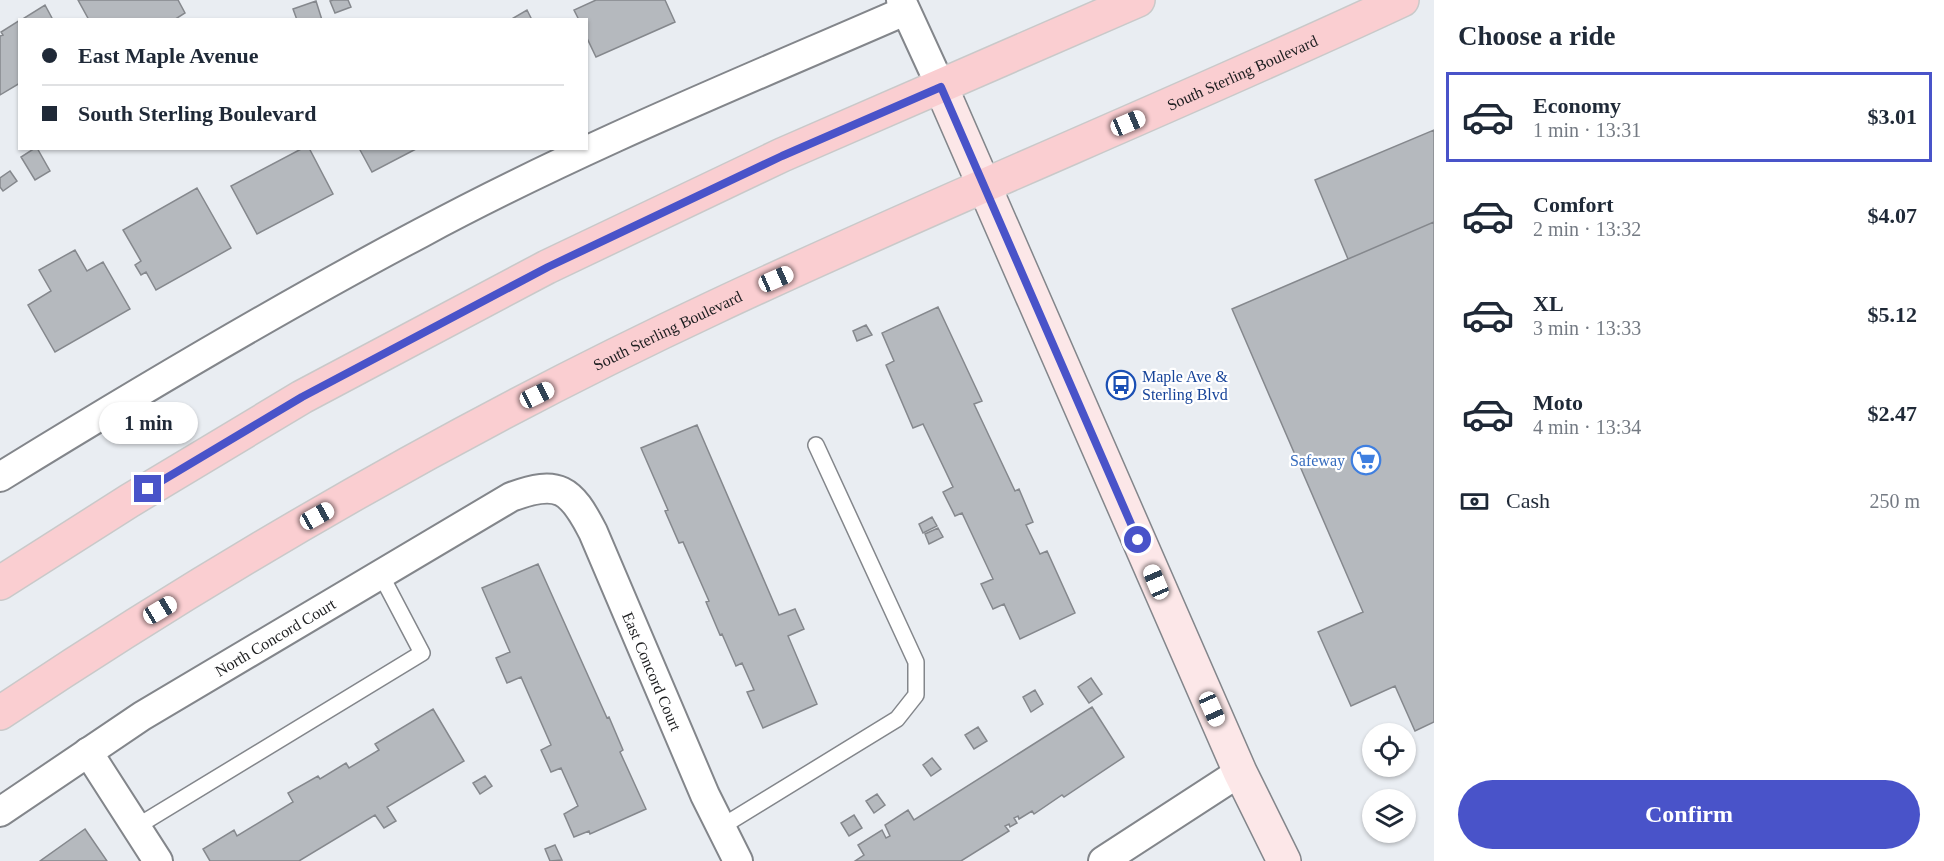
<!DOCTYPE html>
<meta charset="utf-8">
<style>
:root{--surface:#fff;--page:#f6f6f7;--text:#1f2937;--muted:#747a83;--line:#e0e1e3;--accent:#4953c9}
body{margin:0;font-family:Georgia,serif;background:var(--page);color:var(--text);height:100vh;display:flex;flex-direction:column;font-size:22px;white-space:nowrap}
*{box-sizing:border-box;margin:0}
p{font-size:20px;color:var(--muted)}
.icon{flex:none;width:33px;height:33px;fill:none;stroke:currentColor;stroke-width:2;stroke-linecap:round;stroke-linejoin:round}
.map{position:relative;flex:1;overflow:hidden}
.panel{display:flex;flex-direction:column;background:var(--surface);width:510px}
.panel>*{flex:none}
.banner{position:absolute;left:18px;top:18px;width:570px;height:132px;border-radius:0px;box-shadow:0 2px 4px #0004;display:grid;align-content:center;height:132px;padding:0 24px;background:var(--surface)}
.controls{position:absolute;left:1362px;top:723px;display:grid;gap:12px}
.controls a{display:grid;place-items:center;width:54px;height:54px;border-radius:50%;background:var(--surface);box-shadow:0 2px 4px #0004;font-size:30px}
.end{position:absolute;width:27px;height:27px;margin:-14px;border:8px solid #4953c9;background:#fff;box-shadow:0 0 0 3px #fff}
.from{border-radius:50%}
.bubble{position:absolute;height:42px;border-radius:21px;background:var(--surface);box-shadow:0 2px 4px #0004;font-size:20px;font-weight:600;line-height:42px;text-align:center}
.car{position:absolute;width:18px;height:36px;margin:-18px -9px;border-radius:8px;box-shadow:0 0 4px 2px #0007;background:linear-gradient(#fff 24%,#345 0 40%,#fff 0 76%,#345 0 86%,#fff 0)}
.banner b{display:flex;align-items:center;gap:21px;height:57px;font-size:22px}
.banner b+b{border-top:2px solid var(--line)}
.banner i{width:15px;height:15px;background:var(--text)}
ul{padding:0;list-style:none}
li{display:flex;align-items:center;gap:18px;height:90px;margin:0 12px 9px;padding:0 12px;border:3px solid transparent;border-radius:0px}
li div{flex:1}
li b{display:block;font-size:22px}
li em{font-style:normal;font-weight:600}
li.selected{border-color:var(--accent)}
li>.icon{width:54px;height:54px;stroke-width:1.5}
h2{padding:0 24px;font-size:27px;line-height:72px}
.pay{display:flex;align-items:center;gap:15px;height:66px;padding:0 24px;font-size:22px}
.pay p{margin-inline-start:auto}
.button{display:flex;gap:12px;margin-top:auto;padding:12px 24px}
.button a{flex:1;height:69px;border-radius:36px;background:var(--accent);color:#fff;font-size:24px;font-weight:600;line-height:69px;text-align:center}
main{display:flex;flex:1;min-height:0}
.map>svg:first-child{display:block}
.building{fill:#b5b9be;stroke:#85888d;stroke-width:1.5}
.lines{fill:none;stroke-linecap:round;stroke-linejoin:round}
.service-casing{stroke:#83868b;stroke-width:18}
.minor-casing{stroke:#83868b;stroke-width:32}
.secondary-casing{stroke:#83868b;stroke-width:36}
.primary-casing{stroke:#c9c9c9;stroke-width:36}
.service{stroke:#fff;stroke-width:15}
.minor{stroke:#fff;stroke-width:28}
.secondary{stroke:#fce7e8;stroke-width:33}
.primary{stroke:#faced1;stroke-width:33}
.route{stroke:#4953c9;stroke-width:8}
.labels{text-anchor:middle;dominant-baseline:central;stroke-width:4.5;stroke-linejoin:round;paint-order:stroke}
.street-label{font-size:16px;fill:#1c1d1f;stroke:#fff}
.transit-label{font-size:16px;fill:#164399;stroke:#fff;text-anchor:start}
.shop-label{font-size:16px;fill:#366cbe;stroke:#fff;text-anchor:end}
</style>
<main>
<div class="map">
<svg width="1434" height="861" viewBox="0 0 1434 861">
<rect width="100%" height="100%" fill="#e9edf2"/>
<!-- building -->
<path class="building" d="M 78,0 L 178,0 L 185,13 L 174,20 L 89,20 Z
M 333,0 L 348,0 L 351,7 L 335,13 L 330,1 Z
M 596,0 L 665,0 L 675,22 L 596,57 L 586,36 L 586,20 L 579,20 L 574,10 Z
M 316,1 L 322,20 L 297,20 L 293,9 Z
M 45,5 L 53,20 L 21,20 Z
M 527,10 L 532,20 L 510,20 Z
M 20,20 L 20,83 L 0,95 L 0,36 L 3,35 L 1,32 Z
M 1434,130 L 1434,222 L 1348,259 L 1315,180 Z
M 35,148 L 37,148 L 50,171 L 35,180 L 21,157 Z
M 303,148 L 309,148 L 333,194 L 257,234 L 231,186 Z
M 359,148 L 415,148 L 416,149 L 372,172 Z
M 10,171 L 17,181 L 3,191 L 0,187 L 0,178 Z
M 197,188 L 231,248 L 156,290 L 146,272 L 141,275 L 135,265 L 141,261 L 123,230 Z
M 1434,222 L 1434,722 L 1415,731 L 1395,686 L 1351,706 L 1318,632 L 1363,612 L 1232,309 Z
M 75,250 L 87,271 L 103,262 L 130,309 L 55,352 L 28,305 L 51,291 L 39,270 Z
M 938,307 L 982,401 L 974,404 L 1015,491 L 1019,489 L 1033,522 L 1026,525 L 1040,554 L 1047,551 L 1075,613 L 1020,639 L 1004,604 L 993,609 L 981,584 L 993,579 L 962,513 L 955,516 L 943,492 L 953,487 L 923,424 L 913,428 L 886,365 L 894,361 L 882,333 Z
M 866,325 L 872,335 L 857,341 L 853,331 Z
M 697,425 L 779,615 L 795,609 L 804,629 L 788,636 L 817,704 L 763,728 L 747,692 L 754,690 L 742,663 L 736,666 L 722,634 L 720,635 L 706,602 L 709,601 L 683,542 L 679,543 L 665,511 L 668,510 L 641,448 Z
M 932,517 L 937,526 L 923,533 L 919,524 Z
M 938,528 L 943,537 L 929,544 L 925,534 Z
M 538,564 L 607,718 L 609,717 L 623,750 L 620,752 L 646,809 L 590,834 L 589,831 L 574,837 L 564,814 L 578,806 L 561,768 L 551,772 L 541,750 L 551,745 L 521,677 L 507,683 L 496,658 L 510,652 L 482,588 Z
M 1091,678 L 1102,694 L 1089,703 L 1078,687 Z
M 1035,690 L 1043,704 L 1031,712 L 1023,697 Z
M 1092,707 L 1124,757 L 1064,797 L 1062,795 L 1034,814 L 1032,811 L 1019,819 L 1018,816 L 1014,818 L 1017,823 L 1010,827 L 1009,824 L 1005,826 L 1009,831 L 961,861 L 855,861 L 864,855 L 858,845 L 882,830 L 886,838 L 890,836 L 885,825 L 908,810 L 914,820 Z
M 433,709 L 464,761 L 387,807 L 396,821 L 384,828 L 375,815 L 299,861 L 210,861 L 203,849 L 234,830 L 237,836 L 293,802 L 288,793 L 318,776 L 320,779 L 346,763 L 349,768 L 379,750 L 375,744 Z
M 978,727 L 987,741 L 974,749 L 965,735 Z
M 932,758 L 941,769 L 931,776 L 923,765 Z
M 485,776 L 492,786 L 480,794 L 473,783 Z
M 877,794 L 885,805 L 874,813 L 866,801 Z
M 854,815 L 862,828 L 849,836 L 841,823 Z
M 85,829 L 107,861 L 40,861 Z
M 555,845 L 562,860 L 550,861 L 545,849 Z"/>
<g class="lines">
<!-- service casing -->
<g class="service-casing">
<path id="service" d="M 136,827 L 422,653 L 381,575
M 721,827 L 897,719 L 916,695 L 916,662 L 816,445"/>
</g>
<!-- minor casing -->
<g class="minor-casing">
<g id="minor">
<path d="M 901,0 L 941,87"/>
<path d="M 0,477 C 138,392 277,309 421,233 C 577,149 742,82 905,11"/>
<path d="M 88,752 L 158,861"/>
<path id="s1" d="M 0,812 L 142,716 L 511,497 C 559,479 571,489 593,532 L 705,795 L 738,861"/>
<path d="M 1103,861 L 1240,772"/>
</g>
</g>
<!-- secondary casing -->
<g class="secondary-casing">
<path id="secondary" d="M 941,87 L 1240,772 L 1284,861"/>
</g>
<!-- primary casing -->
<g class="primary-casing">
<g id="primary">
<path d="M 0,583 L 129,501 L 302,397 L 547,267 L 782,155 L 1138,0"/>
<path id="s2" d="M 0,713 C 228,561 467,423 715,307 C 942,200 1175,106 1402,0"/>
</g>
</g>
<!-- service -->
<use href="#service" class="service"/>
<!-- minor -->
<use href="#minor" class="minor"/>
<!-- secondary -->
<use href="#secondary" class="secondary"/>
<!-- primary -->
<use href="#primary" class="primary"/>
</g>
<g class="lines">
<!-- route -->
<path class="route" d="M 148,489 L 302,397 L 548,267 L 782,156 L 941,87 L 1138,540"/>
</g>
<!-- icons -->
<defs>
<g id="bus-ring" transform="scale(1.5)"><circle r="9.5" fill="#fff" stroke="#1a4fb4" stroke-width="1.5"/><path d="M-5-6H5V4H4V6H2V4H-2V6H-4V4H-5ZM-3.5-4V0h7V-4ZM-3.5 1.2v1.5H-2V1.2ZM2 1.2v1.5H3.5V1.2Z" fill="#1a4fb4"/></g>
<g id="supermarket-ring" transform="scale(1.5)"><circle r="9.5" fill="#fff" stroke="#3f7fe0" stroke-width="1.5"/><path d="M-6-5.5h2.5l.6 2H6L4.5 2H-2.5L-4.4-4H-6ZM-1.5 3.2a1.3 1.3 0 1 0 .1 0ZM3 3.2a1.3 1.3 0 1 0 .1 0Z" fill="#3f7fe0"/></g>
</defs>
<g fill-rule="evenodd">
<use href="#bus-ring" x="1121" y="385"/>
<use href="#supermarket-ring" x="1366" y="460"/>
</g>
<g class="labels">
<!-- street labels -->
<g class="street-label">
<text stroke="none"><textPath href="#s2" startOffset="1400">South Sterling Boulevard</textPath></text>
<text stroke="none"><textPath href="#s2" startOffset="770">South Sterling Boulevard</textPath></text>
<text stroke="none"><textPath href="#s1" startOffset="326">North Concord Court</textPath></text>
<text stroke="none"><textPath href="#s1" startOffset="856">East Concord Court</textPath></text>
</g>
<!-- transit labels -->
<g class="transit-label">
<text x="1142" y="376">Maple Ave &amp;<tspan x="1142" dy="18">Sterling Blvd</tspan></text>
</g>
<!-- shop labels -->
<g class="shop-label">
<text x="1345" y="460">Safeway</text>
</g>
</g>
</svg>
<div class="controls">
<a><svg class="icon" aria-label="locate" viewBox="0 0 24 24"><circle cx="12" cy="12" r="6"/><path d="M12 2v4M12 18v4M2 12h4M18 12h4"/></svg></a>
<a><svg class="icon" aria-label="layers" viewBox="0 0 24 24"><path d="M12 4l9 5-9 5-9-5zM3 14l9 5 9-5"/></svg></a>
</div>
<i class="end from" style="left:1138px;top:540px"></i>
<i class="end" style="left:148px;top:489px"></i>
<div class="bubble" style="left:99px;top:402px;width:99px">1 min</div>
<i class="car" style="left:1128px;top:123px;rotate:67deg"></i>
<i class="car" style="left:776px;top:279px;rotate:66deg"></i>
<i class="car" style="left:537px;top:395px;rotate:64deg"></i>
<i class="car" style="left:317px;top:516px;rotate:61deg"></i>
<i class="car" style="left:1156px;top:582px;rotate:337deg"></i>
<i class="car" style="left:160px;top:610px;rotate:59deg"></i>
<i class="car" style="left:1212px;top:709px;rotate:156deg"></i>
<div class="banner">
<b><i class="from"></i>East Maple Avenue</b>
<b><i></i>South Sterling Boulevard</b>
</div>
</div>
<section class="panel">
<h2>Choose a ride</h2>
<ul>
<li class="selected"><svg class="icon" aria-label="car" viewBox="0 0 24 24"><path d="M5 17H2v-5l4-1 3-4h7l3 4 3 1v5h-3M9 17h6M6 11h13"/><circle cx="7" cy="17" r="2"/><circle cx="17" cy="17" r="2"/></svg><div><b>Economy</b><p>1 min · 13:31</p></div><em>$3.01</em></li>
<li><svg class="icon" aria-label="car" viewBox="0 0 24 24"><path d="M5 17H2v-5l4-1 3-4h7l3 4 3 1v5h-3M9 17h6M6 11h13"/><circle cx="7" cy="17" r="2"/><circle cx="17" cy="17" r="2"/></svg><div><b>Comfort</b><p>2 min · 13:32</p></div><em>$4.07</em></li>
<li><svg class="icon" aria-label="car" viewBox="0 0 24 24"><path d="M5 17H2v-5l4-1 3-4h7l3 4 3 1v5h-3M9 17h6M6 11h13"/><circle cx="7" cy="17" r="2"/><circle cx="17" cy="17" r="2"/></svg><div><b>XL</b><p>3 min · 13:33</p></div><em>$5.12</em></li>
<li><svg class="icon" aria-label="car" viewBox="0 0 24 24"><path d="M5 17H2v-5l4-1 3-4h7l3 4 3 1v5h-3M9 17h6M6 11h13"/><circle cx="7" cy="17" r="2"/><circle cx="17" cy="17" r="2"/></svg><div><b>Moto</b><p>4 min · 13:34</p></div><em>$2.47</em></li>
</ul>
<div class="pay"><svg class="icon" aria-label="cash" viewBox="0 0 24 24"><path d="M3 7h18v10H3z"/><circle cx="12" cy="12" r="2"/></svg>Cash<p>250 m</p></div>
<div class="button"><a>Confirm</a></div>
</section>
</main>
